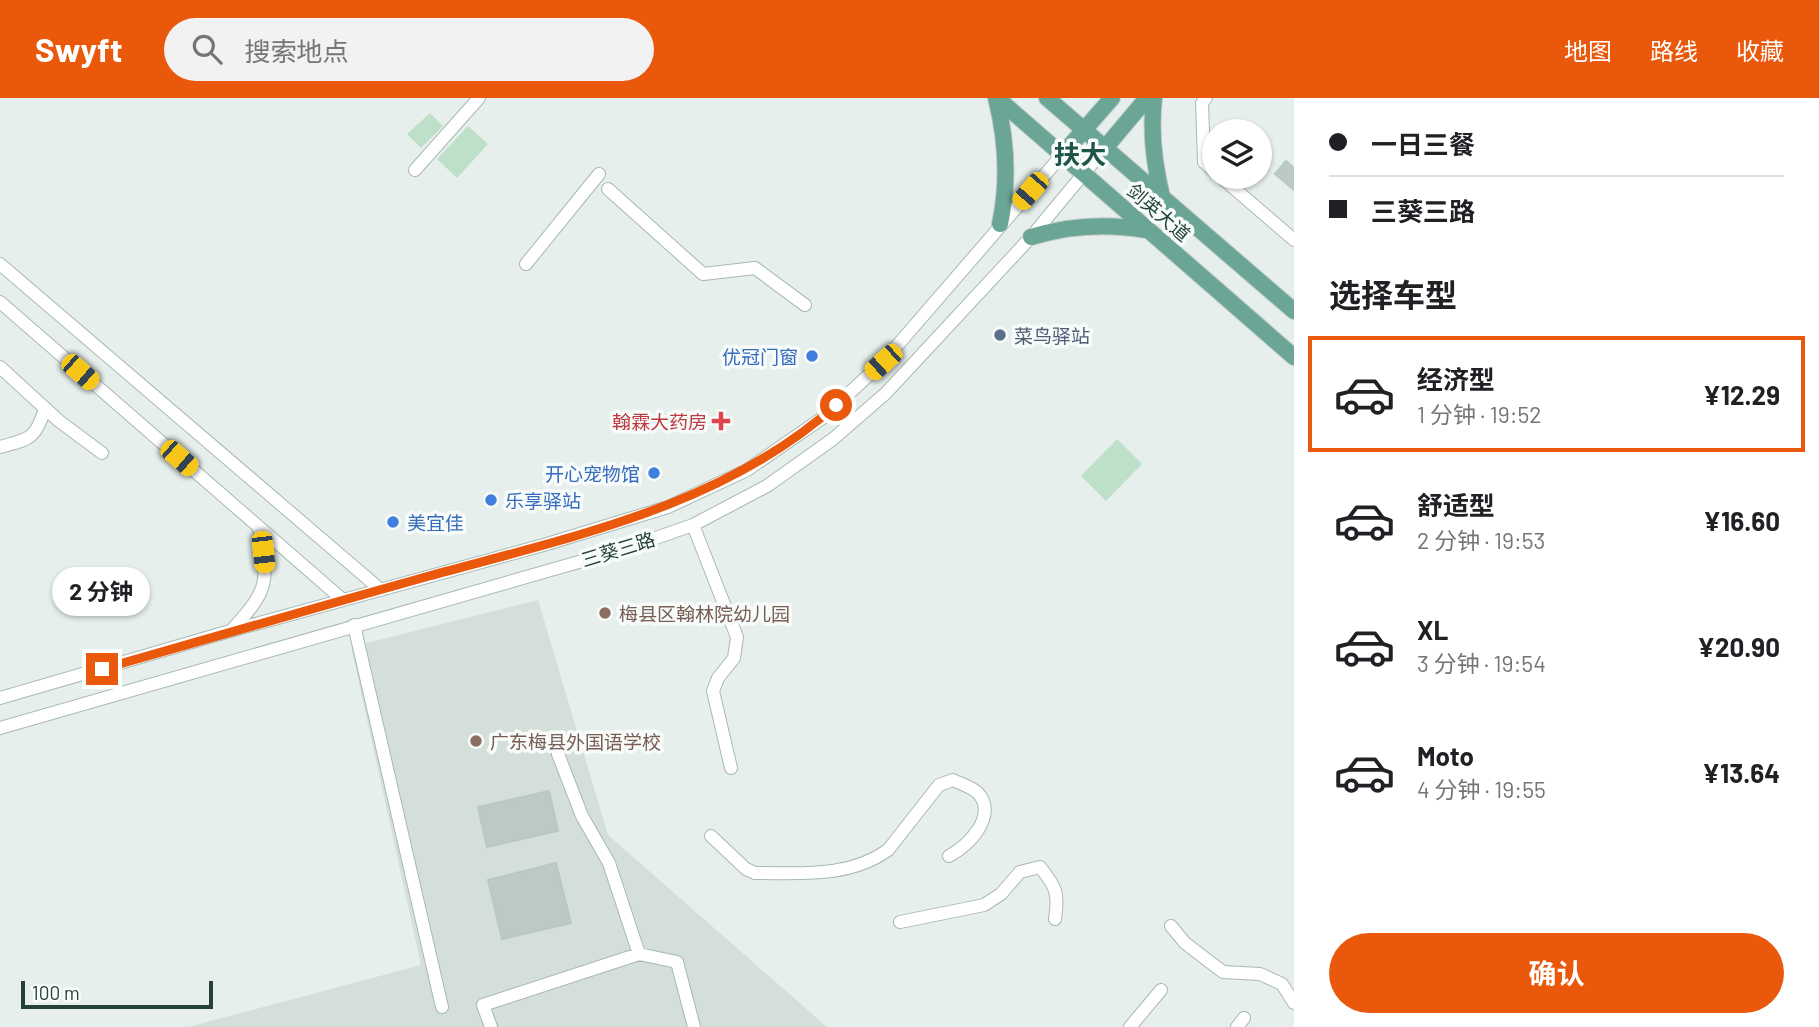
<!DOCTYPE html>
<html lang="zh">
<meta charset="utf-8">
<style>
:root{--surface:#fff;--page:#f2f2f2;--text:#202124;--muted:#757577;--line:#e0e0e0;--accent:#ea580c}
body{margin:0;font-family:Barlow,"Noto Sans SC",sans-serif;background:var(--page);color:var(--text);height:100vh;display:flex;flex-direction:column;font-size:26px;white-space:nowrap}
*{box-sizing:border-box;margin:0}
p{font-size:23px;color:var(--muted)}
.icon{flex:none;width:38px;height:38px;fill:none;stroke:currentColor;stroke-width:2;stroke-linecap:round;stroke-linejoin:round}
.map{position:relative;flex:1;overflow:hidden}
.side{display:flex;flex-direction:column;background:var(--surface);width:525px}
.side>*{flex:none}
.banner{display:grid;align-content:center;height:154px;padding:0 35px;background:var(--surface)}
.controls{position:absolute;left:1202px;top:21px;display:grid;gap:14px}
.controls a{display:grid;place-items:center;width:70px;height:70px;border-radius:50%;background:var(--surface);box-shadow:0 2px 5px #0004;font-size:35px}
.scale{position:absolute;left:21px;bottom:18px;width:192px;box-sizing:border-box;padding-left:7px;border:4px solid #24423a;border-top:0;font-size:19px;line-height:24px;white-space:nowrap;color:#24423a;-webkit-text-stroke:5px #f7fbf9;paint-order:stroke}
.end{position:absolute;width:32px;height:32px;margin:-16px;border:9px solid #ea580c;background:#fff;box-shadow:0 0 0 4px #fff}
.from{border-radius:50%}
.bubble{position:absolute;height:49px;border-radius:24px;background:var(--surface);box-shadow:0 2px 5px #0004;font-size:23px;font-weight:700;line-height:49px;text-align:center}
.car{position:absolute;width:21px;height:42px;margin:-21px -10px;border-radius:9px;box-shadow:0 0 5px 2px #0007;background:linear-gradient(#f5c518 24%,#345 0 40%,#f5c518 0 76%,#345 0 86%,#f5c518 0)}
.banner b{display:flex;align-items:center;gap:24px;height:66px;font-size:26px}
.banner b+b{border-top:2px solid var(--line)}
.banner i{width:18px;height:18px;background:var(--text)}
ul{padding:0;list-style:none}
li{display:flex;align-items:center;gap:21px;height:116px;margin:0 14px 10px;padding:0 21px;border:4px solid transparent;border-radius:0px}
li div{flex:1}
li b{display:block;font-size:26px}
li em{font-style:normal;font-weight:700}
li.active{border-color:var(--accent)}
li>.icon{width:63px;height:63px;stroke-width:1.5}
h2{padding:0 35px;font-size:32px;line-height:84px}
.primary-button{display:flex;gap:14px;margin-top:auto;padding:14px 35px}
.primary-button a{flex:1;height:80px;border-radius:42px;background:var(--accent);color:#fff;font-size:28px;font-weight:700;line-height:80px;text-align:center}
header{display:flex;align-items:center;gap:42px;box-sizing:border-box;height:98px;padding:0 35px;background:var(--accent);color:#fff}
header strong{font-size:33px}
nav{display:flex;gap:38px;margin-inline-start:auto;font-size:24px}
.search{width:490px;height:63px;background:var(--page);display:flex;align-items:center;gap:18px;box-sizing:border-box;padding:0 24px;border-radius:38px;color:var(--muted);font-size:26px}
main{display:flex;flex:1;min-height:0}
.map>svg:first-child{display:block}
.built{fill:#d4dfda}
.green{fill:#bfe0c8}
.building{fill:#bbcac4;stroke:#b8c9c2;stroke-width:2}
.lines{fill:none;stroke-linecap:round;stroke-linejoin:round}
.minor-casing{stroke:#a8b8b2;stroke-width:14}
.major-casing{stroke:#c2cac8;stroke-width:18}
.minor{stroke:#fff;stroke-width:12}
.major{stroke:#6aa596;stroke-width:16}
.route{stroke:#ea580c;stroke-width:9}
.service-dot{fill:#5c6f8a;stroke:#f7fbf9;stroke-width:2.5}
.shop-dot{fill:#3f7fe0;stroke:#f7fbf9;stroke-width:2.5}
.health-dot{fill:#e0444e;stroke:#f7fbf9;stroke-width:2.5}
.education-dot{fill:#8d6e63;stroke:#f7fbf9;stroke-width:2.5}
.labels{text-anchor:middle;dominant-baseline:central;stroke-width:7;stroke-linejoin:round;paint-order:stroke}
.street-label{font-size:19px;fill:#24423a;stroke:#f7fbf9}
.service-label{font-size:19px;fill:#4e5e75;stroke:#f7fbf9;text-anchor:start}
.shop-label{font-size:19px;fill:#366cbe;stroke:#f7fbf9;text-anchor:end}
.health-label{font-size:19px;fill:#be3a42;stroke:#f7fbf9;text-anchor:end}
.education-label{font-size:19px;fill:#785e54;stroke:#f7fbf9;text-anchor:start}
.district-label{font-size:26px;font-weight:bold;fill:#1f5548;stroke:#f7fbf9}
</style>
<header>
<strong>Swyft</strong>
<div class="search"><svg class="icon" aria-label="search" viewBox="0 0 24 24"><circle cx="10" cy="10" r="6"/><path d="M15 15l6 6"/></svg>搜索地点</div>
<nav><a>地图</a><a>路线</a><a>收藏</a></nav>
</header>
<main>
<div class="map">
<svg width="1294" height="929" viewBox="0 0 1294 929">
<rect width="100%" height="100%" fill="#e6efeb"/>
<!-- built -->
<path class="built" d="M 538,502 L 608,737 L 827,929 L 188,929 L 421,867 L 351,549 Z"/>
<!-- green -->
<path class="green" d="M 430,15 L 443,28 L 421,50 L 407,36 Z
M 468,28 L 488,46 L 457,80 L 437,61 Z
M 1117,341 L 1142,366 L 1106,403 L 1081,378 Z"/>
<!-- building -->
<path class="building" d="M 1286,63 L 1294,70 L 1294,92 L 1275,76 Z
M 549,693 L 558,733 L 487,749 L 478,709 Z
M 556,765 L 571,825 L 502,841 L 488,782 Z"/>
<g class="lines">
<!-- minor casing -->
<g class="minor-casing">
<path id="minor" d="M 1206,0 L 1202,5 L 1204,64 L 1214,73
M 415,72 L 479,0
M 1221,79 L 1294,142
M 608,91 L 703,176 L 755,170 L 805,207
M 0,166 L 381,492
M 526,166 L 599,76
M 0,204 L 343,502
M 0,269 L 59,323 L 102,355
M 0,349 C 29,341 35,342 45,311
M 693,427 L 737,539 L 734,560 L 718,580 L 713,593 L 731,670
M 354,527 L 442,909
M 231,533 C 269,491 269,486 259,430
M 0,600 L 230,533 L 547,446 L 668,409 L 747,372 L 821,321 L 883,264 L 1062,57
M 0,630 L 624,451 L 693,427 L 767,388 L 833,341 L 886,295 L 1031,139 L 1105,50
M 558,656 L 582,718 L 609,765 L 639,856
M 711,738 L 746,771 L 755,775 C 801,775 849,780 888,752 L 939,687 L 953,682 C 961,686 972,689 978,695 C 998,717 969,748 949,758
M 900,824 L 984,807 L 1001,796 L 1020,774 L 1040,769 C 1056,789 1059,795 1055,821
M 1171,828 L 1185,845 L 1223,874 L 1260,876 L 1282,886 L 1294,905
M 491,929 L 483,907 L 639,856 L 677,864 L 694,929
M 1130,929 L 1161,892
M 1237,929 L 1244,920"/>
</g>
<!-- major casing -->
<g class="major-casing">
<path id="major" d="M 996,0 C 1007,43 1009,83 1000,126
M 997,0 L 1294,259
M 1047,0 L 1294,213
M 1154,0 C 1150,34 1154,66 1162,99
M 1105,50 L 1147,0
M 1062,57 L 1112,0
M 1031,139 C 1070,127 1106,125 1146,132"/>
</g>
<!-- minor -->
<use href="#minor" class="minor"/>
<!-- major -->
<use href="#major" class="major"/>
</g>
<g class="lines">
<!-- route -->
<path class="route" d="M 102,571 C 211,539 320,509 429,478 C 571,439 724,408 836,307"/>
</g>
<!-- markers -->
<circle class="service-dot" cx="1000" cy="237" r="7"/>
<g class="shop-dot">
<circle cx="812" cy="258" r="7"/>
<circle cx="654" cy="375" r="7"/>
<circle cx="491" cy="402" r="7"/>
<circle cx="393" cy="424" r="7"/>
</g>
<path class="health-dot" d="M717.5 312.5h7v7h7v7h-7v7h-7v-7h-7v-7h7z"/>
<g class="education-dot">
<circle cx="605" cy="515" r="7"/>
<circle cx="476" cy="643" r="7"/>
</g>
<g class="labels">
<!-- street labels -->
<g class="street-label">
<text transform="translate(1159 114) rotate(41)">剑英大道</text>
<text transform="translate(618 451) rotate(-17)">三葵三路</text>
</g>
<!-- service labels -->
<g class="service-label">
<text x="1014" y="237">菜鸟驿站</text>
</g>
<!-- shop labels -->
<g class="shop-label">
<text x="798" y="258">优冠门窗</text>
<text x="640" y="375">开心宠物馆</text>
<text x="505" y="402" text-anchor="start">乐享驿站</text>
<text x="407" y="424" text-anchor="start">美宜佳</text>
</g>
<!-- health labels -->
<g class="health-label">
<text x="707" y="323">翰霖大药房</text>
</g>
<!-- education labels -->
<g class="education-label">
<text x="619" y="515">梅县区翰林院幼儿园</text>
<text x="490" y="643">广东梅县外国语学校</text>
</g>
<!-- district labels -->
<g class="district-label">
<text x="1080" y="55">扶大</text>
</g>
</g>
</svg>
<div class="controls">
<a><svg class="icon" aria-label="layers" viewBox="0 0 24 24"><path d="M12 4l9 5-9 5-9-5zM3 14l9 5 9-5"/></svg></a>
</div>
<div class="scale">100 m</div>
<i class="end from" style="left:836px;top:307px"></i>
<i class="end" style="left:102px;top:571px"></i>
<div class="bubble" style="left:52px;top:469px;width:98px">2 分钟</div>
<i class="car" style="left:1030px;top:93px;rotate:221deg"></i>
<i class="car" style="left:883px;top:264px;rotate:228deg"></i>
<i class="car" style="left:80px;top:274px;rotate:131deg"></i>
<i class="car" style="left:179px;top:360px;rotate:131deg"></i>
<i class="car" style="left:263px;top:454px;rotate:174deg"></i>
</div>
<section class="side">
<div class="banner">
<b><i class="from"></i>一日三餐</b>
<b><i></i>三葵三路</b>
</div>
<h2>选择车型</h2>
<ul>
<li class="active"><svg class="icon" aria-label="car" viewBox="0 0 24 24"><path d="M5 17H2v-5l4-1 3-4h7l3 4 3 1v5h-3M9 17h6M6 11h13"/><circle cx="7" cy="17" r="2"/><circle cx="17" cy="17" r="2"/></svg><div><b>经济型</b><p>1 分钟 · 19:52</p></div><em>¥12.29</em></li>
<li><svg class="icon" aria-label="car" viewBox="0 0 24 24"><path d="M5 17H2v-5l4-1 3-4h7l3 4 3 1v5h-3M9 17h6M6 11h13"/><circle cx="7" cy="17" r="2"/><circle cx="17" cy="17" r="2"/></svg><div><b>舒适型</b><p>2 分钟 · 19:53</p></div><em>¥16.60</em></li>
<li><svg class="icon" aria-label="car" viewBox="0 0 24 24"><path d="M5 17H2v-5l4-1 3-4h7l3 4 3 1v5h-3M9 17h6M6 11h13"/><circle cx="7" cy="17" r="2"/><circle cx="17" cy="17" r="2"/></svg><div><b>XL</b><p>3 分钟 · 19:54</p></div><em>¥20.90</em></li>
<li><svg class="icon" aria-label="car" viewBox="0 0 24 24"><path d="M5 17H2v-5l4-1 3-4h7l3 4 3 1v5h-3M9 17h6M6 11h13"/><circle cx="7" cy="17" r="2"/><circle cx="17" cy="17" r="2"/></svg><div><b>Moto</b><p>4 分钟 · 19:55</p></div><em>¥13.64</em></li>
</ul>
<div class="primary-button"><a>确认</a></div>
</section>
</main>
